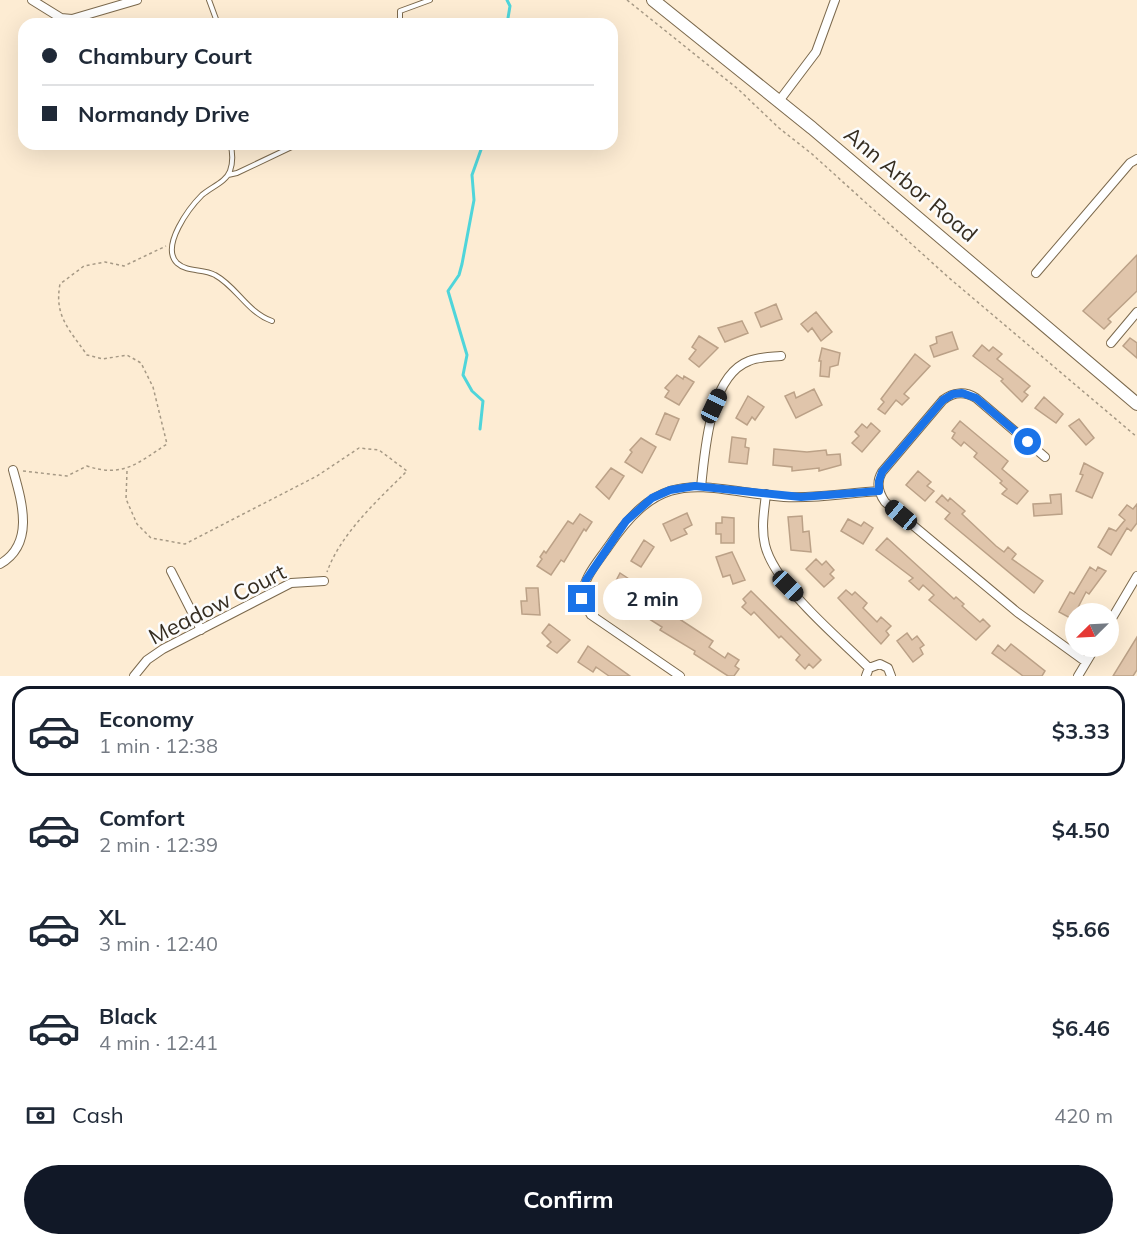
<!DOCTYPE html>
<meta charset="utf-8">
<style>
:root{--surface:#fff;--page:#f2f2f3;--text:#1f2937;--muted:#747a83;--line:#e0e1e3;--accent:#111827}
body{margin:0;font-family:Mulish,sans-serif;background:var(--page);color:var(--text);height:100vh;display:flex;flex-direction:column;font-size:22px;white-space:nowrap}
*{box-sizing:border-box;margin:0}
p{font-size:20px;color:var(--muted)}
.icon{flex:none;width:33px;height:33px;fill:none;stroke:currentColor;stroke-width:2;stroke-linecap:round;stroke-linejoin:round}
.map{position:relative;height:676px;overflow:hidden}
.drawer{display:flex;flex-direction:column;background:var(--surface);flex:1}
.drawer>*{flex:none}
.top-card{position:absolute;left:18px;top:18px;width:600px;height:132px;border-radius:18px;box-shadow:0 6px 24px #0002;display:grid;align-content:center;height:132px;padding:0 24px;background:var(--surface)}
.needle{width:39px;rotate:246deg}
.buttons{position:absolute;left:1065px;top:603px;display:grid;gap:12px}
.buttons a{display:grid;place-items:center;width:54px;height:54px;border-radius:50%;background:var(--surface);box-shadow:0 6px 24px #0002;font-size:30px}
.end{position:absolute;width:27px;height:27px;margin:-14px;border:8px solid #1a73e8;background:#fff;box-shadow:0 0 0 3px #fff}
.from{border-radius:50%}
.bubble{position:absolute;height:42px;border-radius:21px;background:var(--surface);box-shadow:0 6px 24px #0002;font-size:20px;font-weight:700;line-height:42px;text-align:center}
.car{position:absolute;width:18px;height:36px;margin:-18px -9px;border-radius:8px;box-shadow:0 0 4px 2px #0007;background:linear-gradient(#222 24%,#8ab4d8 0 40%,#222 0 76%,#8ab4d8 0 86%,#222 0)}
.top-card b{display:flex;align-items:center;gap:21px;height:57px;font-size:22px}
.top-card b+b{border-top:2px solid var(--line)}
.top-card i{width:15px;height:15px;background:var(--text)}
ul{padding:10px 0 0;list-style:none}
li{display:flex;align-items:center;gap:18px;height:90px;margin:0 12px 9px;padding:0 12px;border:3px solid transparent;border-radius:18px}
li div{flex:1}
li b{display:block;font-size:22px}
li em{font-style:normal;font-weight:700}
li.current{border-color:var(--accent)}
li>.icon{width:54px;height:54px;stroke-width:1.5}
.pay{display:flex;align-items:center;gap:15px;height:66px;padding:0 24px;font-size:22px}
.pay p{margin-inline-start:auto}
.button{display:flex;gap:12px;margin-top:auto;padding:12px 24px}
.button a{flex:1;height:69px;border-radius:36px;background:var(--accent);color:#fff;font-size:24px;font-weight:700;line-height:69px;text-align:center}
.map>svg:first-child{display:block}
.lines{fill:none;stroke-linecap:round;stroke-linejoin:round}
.stream{stroke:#4fd5da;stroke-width:3}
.building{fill:#e0c5ab;stroke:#bba187;stroke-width:1.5}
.service-casing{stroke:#7b694d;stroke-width:6}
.minor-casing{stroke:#7b694d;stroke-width:10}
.secondary-casing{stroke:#7b694d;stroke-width:14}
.path{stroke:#a69985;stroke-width:1.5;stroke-dasharray:3 3;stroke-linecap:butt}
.service{stroke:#fff;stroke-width:4}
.minor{stroke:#fff;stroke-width:8}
.secondary{stroke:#fff;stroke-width:12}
.route{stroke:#1a73e8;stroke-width:8}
.labels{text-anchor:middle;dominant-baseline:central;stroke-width:5;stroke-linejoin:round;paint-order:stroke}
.street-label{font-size:22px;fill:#352d21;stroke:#fcfcfc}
</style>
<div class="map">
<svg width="1137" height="676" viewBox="0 0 1137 676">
<rect width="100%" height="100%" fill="#fdecd3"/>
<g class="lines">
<!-- stream -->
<path class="stream" d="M 507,0 L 510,6 L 507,24
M 480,429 L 483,401 L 472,391 L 463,375 L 467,355 L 448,291 L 459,275 L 462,264 L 474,200 L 472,175 L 483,144"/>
</g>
<!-- building -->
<path class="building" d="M 1137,255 L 1137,291 L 1108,319 L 1111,322 L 1104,329 L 1083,311 Z
M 776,304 L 782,319 L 761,327 L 755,313 Z
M 816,312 L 832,332 L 821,341 L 812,328 L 808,332 L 801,324 Z
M 742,321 L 748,333 L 725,342 L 718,328 Z
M 952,332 L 958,349 L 934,357 L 930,346 L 937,343 L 936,337 Z
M 699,336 L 718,348 L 699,367 L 689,359 L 696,350 L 692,347 Z
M 1130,338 L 1137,343 L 1137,358 L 1123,346 Z
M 982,345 L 989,351 L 993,347 L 1002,354 L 997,359 L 1030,386 L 1024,392 L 1028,395 L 1022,402 L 1001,381 L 1003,379 L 973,356 Z
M 822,348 L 840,353 L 838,365 L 830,367 L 829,377 L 820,376 L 821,361 L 819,361 Z
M 915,354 L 930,366 L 904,394 L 909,398 L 902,405 L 896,400 L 885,414 L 878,409 L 884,402 L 881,399 Z
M 677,375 L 683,379 L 684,376 L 694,382 L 679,405 L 665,397 L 669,391 L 665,388 Z
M 814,389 L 822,405 L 796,418 L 785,396 L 794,392 L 796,398 Z
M 748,396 L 764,407 L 755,420 L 752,417 L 747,425 L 736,418 Z
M 1044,397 L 1063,414 L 1056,423 L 1035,408 Z
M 665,413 L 679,419 L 670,440 L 656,434 Z
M 1079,419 L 1094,438 L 1086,445 L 1069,426 Z
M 960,421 L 1008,461 L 1002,469 L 1028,491 L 1017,504 L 1002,494 L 1007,489 L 1000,483 L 1002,481 L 974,457 L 977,453 L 964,442 L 961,446 L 952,438 L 955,433 L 952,431 Z
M 871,423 L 880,431 L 862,452 L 852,443 L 859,436 L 855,432 L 862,424 L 867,428 Z
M 732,437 L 746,439 L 745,447 L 749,448 L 747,464 L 729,462 Z
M 641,438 L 656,447 L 642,473 L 625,462 L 632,452 L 630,450 Z
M 774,449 L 807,452 L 826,450 L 827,455 L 840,454 L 841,465 L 819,471 L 819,468 L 792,471 L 792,467 L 773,465 Z
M 1084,463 L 1103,473 L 1092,498 L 1076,491 L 1083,475 L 1080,474 Z
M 611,468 L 624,476 L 609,499 L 596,487 Z
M 918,471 L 931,482 L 927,486 L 934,491 L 925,501 L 906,485 Z
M 1061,494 L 1062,514 L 1034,516 L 1033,504 L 1051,503 L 1050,495 Z
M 942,495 L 948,501 L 950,498 L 965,511 L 962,514 L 996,546 L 1004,552 L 1008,547 L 1016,554 L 1012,559 L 1043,581 L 1034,593 L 945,519 L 950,513 L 936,502 Z
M 1137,504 L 1137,523 L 1131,531 L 1127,528 L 1111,555 L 1098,547 L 1109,528 L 1116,531 L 1125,520 L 1119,515 L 1127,505 L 1133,509 Z
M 687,513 L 692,525 L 684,529 L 687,534 L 671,541 L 663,524 Z
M 580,514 L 592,522 L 586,531 L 584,529 L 564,562 L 561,560 L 551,575 L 537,566 L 542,559 L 540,557 L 544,551 L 546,553 L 568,521 L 573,524 Z
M 802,516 L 803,532 L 809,531 L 811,552 L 791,550 L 788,517 Z
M 722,517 L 734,518 L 734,543 L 721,543 L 721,534 L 716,534 L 716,523 L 722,523 Z
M 848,519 L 861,526 L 864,522 L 873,528 L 863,544 L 841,531 Z
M 887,538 L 954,599 L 956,597 L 964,604 L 962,606 L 980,622 L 983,619 L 990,626 L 976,640 L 929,600 L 934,595 L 923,585 L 919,590 L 909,581 L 913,578 L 876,550 Z
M 644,540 L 654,547 L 641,567 L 631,561 Z
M 732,552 L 745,580 L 733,584 L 730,575 L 723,577 L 716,557 Z
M 816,559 L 822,565 L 826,561 L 834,570 L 830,574 L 834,578 L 824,587 L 806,569 Z
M 1090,567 L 1096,571 L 1098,567 L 1106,571 L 1089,594 L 1086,592 L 1072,619 L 1059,612 L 1070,592 L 1074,594 Z
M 620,573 L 632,581 L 626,589 L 631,592 L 625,601 L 619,597 L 616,601 L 608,596 Z
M 526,588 L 538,588 L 540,615 L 522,614 L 521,601 L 527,601 Z
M 846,590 L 852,595 L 855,592 L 867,603 L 863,608 L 877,622 L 881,617 L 891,626 L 886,631 L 889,635 L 881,644 L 838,598 Z
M 751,591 L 821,660 L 813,668 L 809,664 L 805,669 L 796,660 L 800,655 L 781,636 L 779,638 L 754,612 L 751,615 L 742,607 L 746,603 L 743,599 Z
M 655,603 L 713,641 L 709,647 L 725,658 L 728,653 L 739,660 L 735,666 L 739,669 L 734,676 L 728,676 L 694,654 L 695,651 L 660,630 L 662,627 L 646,617 Z
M 549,624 L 570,640 L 557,653 L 547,646 L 551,642 L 542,633 Z
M 907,633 L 912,640 L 917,636 L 924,645 L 920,648 L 923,654 L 913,662 L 897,641 Z
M 1137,637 L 1137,670 L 1133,676 L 1113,676 Z
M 1011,644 L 1045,671 L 1042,676 L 1023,676 L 992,653 L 998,645 L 1005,651 Z
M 588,646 L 630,676 L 609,676 L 596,667 L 593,672 L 578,662 Z"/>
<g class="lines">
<!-- service casing -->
<g class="service-casing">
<path id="service" d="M 209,0 L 216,19 L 212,24
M 400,24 L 400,11 L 430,0
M 230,144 C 233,152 233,163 230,171 C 226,182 211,187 202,195 C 190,207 160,246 177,263 C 188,273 203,268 215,275 C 237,287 247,312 272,321
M 228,175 L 237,173 L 298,144"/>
</g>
<!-- minor casing -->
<g class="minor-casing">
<path id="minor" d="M 32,0 L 61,18 L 72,19 L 137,0
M 779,101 L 816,52 L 835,0
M 1036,273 L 1130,163 L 1137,159
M 1111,343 L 1137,312
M 1045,457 L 976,398 C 965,391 953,392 943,400 L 882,472 C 876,482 878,492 885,502 L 1017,612 L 1086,662
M 701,487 C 705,452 709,376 749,361 C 758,357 771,357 781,356
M 766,494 C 764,512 761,528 765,545 C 775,586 839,638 869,668
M 0,564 C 35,544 22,502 13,470
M 171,571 L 201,630
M 1108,625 L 1137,576
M 134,676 L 147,660 L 163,649 L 291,583 L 324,581
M 680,676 L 591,615 L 582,599 C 582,579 597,563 608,547 C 664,464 698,489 784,497 C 815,499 848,493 879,491
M 866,676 L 869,668 L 880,664 L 888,668 L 891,676
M 1078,676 L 1096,646"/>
</g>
<!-- secondary casing -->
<g class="secondary-casing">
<path id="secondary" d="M 653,0 L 812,128 L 1137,404"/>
</g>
<!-- path -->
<path class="path" d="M 627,0 L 738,89 L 779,128 L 812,154 L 948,277 L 1137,437
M 23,471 L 67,476 L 87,466 C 123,478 138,463 167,444 L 153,387 L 141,363 L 127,355 L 103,359 L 87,355 C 69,329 54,316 60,284 L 84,266 L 105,262 L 124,266 L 166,246
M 127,471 L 126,499 L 137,524 L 151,538 L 185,544 L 317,476 L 359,448 L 379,450 L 407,471 C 378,500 341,533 327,572"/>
<!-- service -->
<use href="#service" class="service"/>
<!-- minor -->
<use href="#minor" class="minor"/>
<!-- secondary -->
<use href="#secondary" class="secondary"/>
</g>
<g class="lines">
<!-- route -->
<path class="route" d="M 582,599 L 586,580 L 626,521 L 652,498 L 670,490 L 695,486 L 801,497 L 879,491 L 879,481 L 882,472 L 943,400 L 953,394 L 962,393 L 976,398 L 1028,442"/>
</g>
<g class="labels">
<!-- street labels -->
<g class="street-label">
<text transform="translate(911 184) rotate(40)">Ann Arbor Road</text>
<text transform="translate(217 604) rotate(-27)">Meadow Court</text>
</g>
</g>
</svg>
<div class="buttons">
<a><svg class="needle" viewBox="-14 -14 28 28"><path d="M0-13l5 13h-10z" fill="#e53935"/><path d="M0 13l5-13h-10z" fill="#747a83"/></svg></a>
</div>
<i class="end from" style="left:1028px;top:442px"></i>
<i class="end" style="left:582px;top:599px"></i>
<div class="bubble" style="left:603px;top:578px;width:99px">2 min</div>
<i class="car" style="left:714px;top:406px;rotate:25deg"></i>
<i class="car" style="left:901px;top:515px;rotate:310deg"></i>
<i class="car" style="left:788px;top:586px;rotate:135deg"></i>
<div class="top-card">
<b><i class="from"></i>Chambury Court</b>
<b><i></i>Normandy Drive</b>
</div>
</div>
<section class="drawer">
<ul>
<li class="current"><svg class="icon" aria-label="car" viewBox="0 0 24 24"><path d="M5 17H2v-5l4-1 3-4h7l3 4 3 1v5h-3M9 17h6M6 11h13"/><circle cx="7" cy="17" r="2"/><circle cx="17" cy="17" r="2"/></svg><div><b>Economy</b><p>1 min · 12:38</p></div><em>$3.33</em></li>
<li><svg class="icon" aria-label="car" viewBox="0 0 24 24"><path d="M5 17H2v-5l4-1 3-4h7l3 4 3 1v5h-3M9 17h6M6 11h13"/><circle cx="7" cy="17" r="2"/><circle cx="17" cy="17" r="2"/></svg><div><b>Comfort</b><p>2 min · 12:39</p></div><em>$4.50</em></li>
<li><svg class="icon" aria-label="car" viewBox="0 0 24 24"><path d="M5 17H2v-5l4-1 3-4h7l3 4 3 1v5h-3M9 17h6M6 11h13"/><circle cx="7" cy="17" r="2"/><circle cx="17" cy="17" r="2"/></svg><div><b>XL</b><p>3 min · 12:40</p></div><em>$5.66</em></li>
<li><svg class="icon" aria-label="car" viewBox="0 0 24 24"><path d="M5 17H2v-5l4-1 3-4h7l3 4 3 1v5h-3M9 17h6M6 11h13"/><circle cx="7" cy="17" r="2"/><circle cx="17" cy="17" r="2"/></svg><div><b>Black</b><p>4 min · 12:41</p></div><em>$6.46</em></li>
</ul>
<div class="pay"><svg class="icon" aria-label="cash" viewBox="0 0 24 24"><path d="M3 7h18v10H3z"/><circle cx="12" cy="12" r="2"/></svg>Cash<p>420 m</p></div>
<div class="button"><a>Confirm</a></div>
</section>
